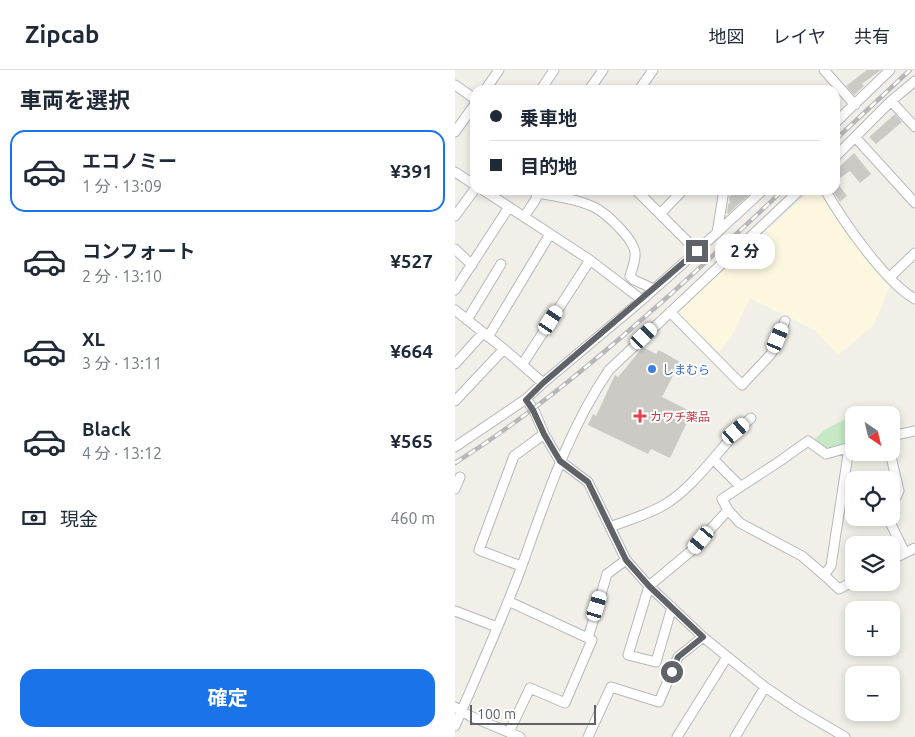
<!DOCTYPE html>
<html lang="ja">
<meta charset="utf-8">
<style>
:root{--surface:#fff;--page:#f6f6f7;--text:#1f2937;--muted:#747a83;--line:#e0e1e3;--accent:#1a73e8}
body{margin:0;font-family:Ubuntu,"Noto Sans JP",sans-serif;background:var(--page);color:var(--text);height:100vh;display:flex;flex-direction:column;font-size:19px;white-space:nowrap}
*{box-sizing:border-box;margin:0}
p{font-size:16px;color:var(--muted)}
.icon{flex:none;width:28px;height:28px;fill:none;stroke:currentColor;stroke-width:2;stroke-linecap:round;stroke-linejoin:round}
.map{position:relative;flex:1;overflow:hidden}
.panel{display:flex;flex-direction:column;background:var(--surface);width:455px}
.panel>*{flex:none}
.banner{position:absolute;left:15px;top:15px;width:370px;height:110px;border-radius:15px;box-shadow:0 2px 8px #0003;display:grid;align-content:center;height:110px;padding:0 20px;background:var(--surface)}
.needle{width:32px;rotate:145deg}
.tools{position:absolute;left:390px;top:336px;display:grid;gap:10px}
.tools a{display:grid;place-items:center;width:55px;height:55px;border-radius:10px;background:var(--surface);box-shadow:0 2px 8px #0003;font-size:25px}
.scale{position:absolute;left:15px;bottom:12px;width:126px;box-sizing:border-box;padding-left:5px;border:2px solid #5f6368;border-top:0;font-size:14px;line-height:18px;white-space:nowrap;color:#5f6368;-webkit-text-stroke:4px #fff;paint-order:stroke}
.end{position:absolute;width:22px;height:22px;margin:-11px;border:6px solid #5f6368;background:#fff;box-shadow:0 0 0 2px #fff}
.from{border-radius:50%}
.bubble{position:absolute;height:35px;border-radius:15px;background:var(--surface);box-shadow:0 2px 8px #0003;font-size:16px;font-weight:700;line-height:35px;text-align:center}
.car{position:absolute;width:15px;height:30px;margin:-15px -8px;border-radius:6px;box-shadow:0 0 4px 1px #0007;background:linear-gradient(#fff 24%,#345 0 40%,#fff 0 76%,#345 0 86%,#fff 0)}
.banner b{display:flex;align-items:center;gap:18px;height:48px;font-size:19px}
.banner b+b{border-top:1px solid var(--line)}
.banner i{width:12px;height:12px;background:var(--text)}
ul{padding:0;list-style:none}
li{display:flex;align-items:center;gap:15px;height:82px;margin:0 10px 8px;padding:0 10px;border:2px solid transparent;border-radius:15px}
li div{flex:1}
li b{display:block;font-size:19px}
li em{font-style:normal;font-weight:700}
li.active{border-color:var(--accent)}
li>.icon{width:45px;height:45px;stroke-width:1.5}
h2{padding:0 20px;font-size:22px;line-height:60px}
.pay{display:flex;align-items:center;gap:12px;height:55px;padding:0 20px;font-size:19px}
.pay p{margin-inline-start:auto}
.button{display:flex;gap:10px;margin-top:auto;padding:10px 20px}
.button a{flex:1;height:58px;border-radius:15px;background:var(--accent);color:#fff;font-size:20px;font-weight:700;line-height:58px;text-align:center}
header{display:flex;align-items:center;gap:30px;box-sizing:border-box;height:70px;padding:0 25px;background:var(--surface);border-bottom:1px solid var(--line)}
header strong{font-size:24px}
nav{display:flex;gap:28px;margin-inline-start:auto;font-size:18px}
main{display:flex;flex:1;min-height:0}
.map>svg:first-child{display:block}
.commercial{fill:#fef7e0}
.green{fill:#c5e8c5}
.building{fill:#cccac5}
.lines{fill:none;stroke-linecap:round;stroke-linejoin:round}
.minor-casing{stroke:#b5b8bc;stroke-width:11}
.minor{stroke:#fff;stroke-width:9}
.rail-casing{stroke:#b6b7b8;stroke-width:4.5}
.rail{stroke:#fff;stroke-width:2.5;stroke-dasharray:8;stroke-linecap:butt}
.route{stroke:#5f6368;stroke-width:6}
.shop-dot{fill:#3f7fe0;stroke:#fff;stroke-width:2}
.health-dot{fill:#e0444e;stroke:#fff;stroke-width:2}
.labels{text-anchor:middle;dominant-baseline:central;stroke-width:4;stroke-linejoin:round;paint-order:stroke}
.shop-label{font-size:12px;fill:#366cbe;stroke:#fff;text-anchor:start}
.health-label{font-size:12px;fill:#be3a42;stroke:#fff;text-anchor:start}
</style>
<header>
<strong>Zipcab</strong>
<nav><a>地図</a><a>レイヤ</a><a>共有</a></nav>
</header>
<main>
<section class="panel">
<h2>車両を選択</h2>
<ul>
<li class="active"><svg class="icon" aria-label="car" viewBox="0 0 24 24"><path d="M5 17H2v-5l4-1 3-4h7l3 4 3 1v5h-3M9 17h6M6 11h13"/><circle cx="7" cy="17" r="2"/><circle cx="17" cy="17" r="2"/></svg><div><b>エコノミー</b><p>1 分 · 13:09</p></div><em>¥391</em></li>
<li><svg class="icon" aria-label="car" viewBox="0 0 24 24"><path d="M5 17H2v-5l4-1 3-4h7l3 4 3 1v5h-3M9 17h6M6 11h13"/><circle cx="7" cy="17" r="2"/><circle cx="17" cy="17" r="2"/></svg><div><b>コンフォート</b><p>2 分 · 13:10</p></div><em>¥527</em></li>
<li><svg class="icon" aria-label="car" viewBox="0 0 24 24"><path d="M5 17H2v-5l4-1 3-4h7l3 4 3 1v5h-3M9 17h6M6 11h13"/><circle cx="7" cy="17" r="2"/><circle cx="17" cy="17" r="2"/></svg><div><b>XL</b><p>3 分 · 13:11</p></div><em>¥664</em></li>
<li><svg class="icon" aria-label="car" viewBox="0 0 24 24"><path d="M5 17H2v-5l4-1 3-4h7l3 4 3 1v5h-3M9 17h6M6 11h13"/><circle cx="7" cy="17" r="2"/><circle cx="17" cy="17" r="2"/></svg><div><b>Black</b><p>4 分 · 13:12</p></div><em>¥565</em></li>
</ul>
<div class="pay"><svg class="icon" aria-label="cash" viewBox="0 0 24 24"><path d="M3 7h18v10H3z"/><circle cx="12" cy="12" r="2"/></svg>現金<p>460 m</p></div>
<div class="button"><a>確定</a></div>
</section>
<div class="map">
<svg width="460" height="667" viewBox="0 0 460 667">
<rect width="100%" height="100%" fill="#f1efe8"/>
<!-- commercial -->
<path class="commercial" d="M 357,120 L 364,120 L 381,147 L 436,214 L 418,256 L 383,285 L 360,260 L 295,228 L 276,268 L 264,282 L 221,242 Z"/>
<!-- green -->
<path class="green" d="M 402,343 L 402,345 L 399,345 L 399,372 L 371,381 L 358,371 L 369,360 Z"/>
<!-- building -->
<path class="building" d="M 412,0 L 426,0 L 407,14 L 409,16 L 399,25 L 391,16 Z
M 440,44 L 447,52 L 421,74 L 414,67 Z
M 399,83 L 416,104 L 405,113 L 395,101 L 381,111 L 392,126 L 385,132 L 377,120 L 380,120 L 380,101 Z
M 283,120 L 299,120 L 273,144 L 272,143 L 273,134 L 275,133 L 274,127 Z
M 188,277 L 201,284 L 204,280 L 225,292 L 207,327 L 237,342 L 215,388 L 196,379 L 193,384 L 133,355 L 138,344 L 141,346 L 160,305 L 163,307 Z"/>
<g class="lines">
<!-- minor casing -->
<g class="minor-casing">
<path id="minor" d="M 369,0 L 400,35
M 0,15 L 20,29
M 87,18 L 99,0
M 30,20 L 44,0
M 134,20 L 148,0
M 184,20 L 198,0
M 436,31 L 460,57
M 380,53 L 435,0
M 0,62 L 20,34
M 400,67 L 460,133
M 380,87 L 436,31 L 460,11
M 0,102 L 20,115
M 28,120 L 135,190 L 187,230
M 181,120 L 242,181
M 370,120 C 388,151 430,212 460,229
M 82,123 C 101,126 121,129 139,137 C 151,143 179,169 180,183 C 181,190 177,199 175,206 L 179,210 L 199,219
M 205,144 L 228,120
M 0,146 L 20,119
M 69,147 L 81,129 L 82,120
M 262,163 L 269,120
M 0,179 L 17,195
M 435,207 L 460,183
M 0,220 L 54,137
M 0,240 L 49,279 L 88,313
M 215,242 L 287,315 L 316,284 L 330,251
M 12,250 L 46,194
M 33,267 L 95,164
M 0,294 L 28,263
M 67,295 L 135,190
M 71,329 L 79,340 L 89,364 L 105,391 L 133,412 L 171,490 L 194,516 L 248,567 L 310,617 L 344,640 L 390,667
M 0,331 L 49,279
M 436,366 L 460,361
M 0,377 L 71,329 L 88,313 L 187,230 L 242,181 L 308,120
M 394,378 L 376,496 L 369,505 L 384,519 L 399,511
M 435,382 L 444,421 L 436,437
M 258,389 L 285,416
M 0,419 L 5,407
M 273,440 L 285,453 L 347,486 L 369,505
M 433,448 L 450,483
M 155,457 C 173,450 192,445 209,435 C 244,414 265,375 296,348
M 436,490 L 460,478
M 66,496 L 24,480 L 59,386 L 89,364
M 53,531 L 137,570 L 110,633 L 75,618 L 54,662
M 217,537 L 201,592 L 173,585 L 194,516 L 236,481 L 273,440 L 267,429 L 325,391 L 353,371 L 371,384 L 399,376
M 0,541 L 42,557
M 133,568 L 152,504 L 171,490
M 0,637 L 15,646 L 65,667
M 0,656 C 22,605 45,554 65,501 C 90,432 112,361 154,300 L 345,120
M 133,667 L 156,617 L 204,632 L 223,587 L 248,567
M 222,667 L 272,587
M 280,667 L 310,617"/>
</g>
<!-- minor -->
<use href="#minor" class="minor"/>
<!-- rail casing -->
<g class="rail-casing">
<path id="rail" d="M 380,70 L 455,0
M 0,393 C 78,344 148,284 217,223 C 254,189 292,155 328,120"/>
</g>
<!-- rail -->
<use href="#rail" class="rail"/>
</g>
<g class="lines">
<!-- route -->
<path class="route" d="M 217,602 L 223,587 L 248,567 L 194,516 L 171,490 L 133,412 L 105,391 L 89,364 L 78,340 L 71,330 L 88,313 L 242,181"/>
</g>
<!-- markers -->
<circle class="shop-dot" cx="197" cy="299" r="5"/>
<path class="health-dot" d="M182.5 338.5h5v5h5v5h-5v5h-5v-5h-5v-5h5z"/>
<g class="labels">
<!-- shop labels -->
<g class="shop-label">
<text x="207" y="299">しまむら</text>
</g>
<!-- health labels -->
<g class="health-label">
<text x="195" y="346">カワチ薬品</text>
</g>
</g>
</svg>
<div class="tools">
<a><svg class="needle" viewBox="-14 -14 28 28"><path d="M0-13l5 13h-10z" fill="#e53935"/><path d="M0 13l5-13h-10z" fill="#747a83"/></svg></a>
<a><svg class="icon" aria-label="locate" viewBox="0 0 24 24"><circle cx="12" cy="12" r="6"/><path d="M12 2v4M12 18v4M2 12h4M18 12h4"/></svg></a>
<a><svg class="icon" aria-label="layers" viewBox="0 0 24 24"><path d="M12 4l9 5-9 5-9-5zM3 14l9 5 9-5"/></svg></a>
<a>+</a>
<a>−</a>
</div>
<div class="scale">100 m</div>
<i class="end from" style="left:217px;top:602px"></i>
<i class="end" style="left:242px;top:181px"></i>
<div class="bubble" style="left:260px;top:164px;width:60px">2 分</div>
<i class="car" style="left:96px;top:250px;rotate:33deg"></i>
<i class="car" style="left:189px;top:266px;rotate:46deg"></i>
<i class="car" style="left:323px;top:268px;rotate:23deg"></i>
<i class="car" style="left:281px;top:361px;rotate:49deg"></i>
<i class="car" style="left:246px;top:470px;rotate:220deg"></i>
<i class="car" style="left:142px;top:536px;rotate:17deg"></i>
<div class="banner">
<b><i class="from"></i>乗車地</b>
<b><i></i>目的地</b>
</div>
</div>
</main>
